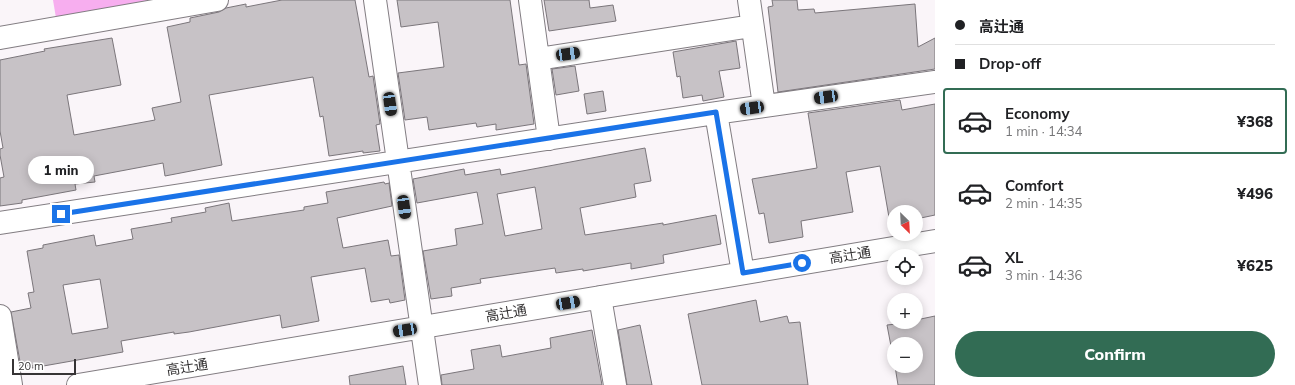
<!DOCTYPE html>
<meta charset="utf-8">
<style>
:root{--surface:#fff;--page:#f6f6f6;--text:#202124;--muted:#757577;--line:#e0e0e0;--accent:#326c54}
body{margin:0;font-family:Mulish,"Noto Sans JP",sans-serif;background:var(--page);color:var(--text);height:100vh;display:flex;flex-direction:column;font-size:15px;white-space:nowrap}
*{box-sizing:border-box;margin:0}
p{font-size:13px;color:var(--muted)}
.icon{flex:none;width:22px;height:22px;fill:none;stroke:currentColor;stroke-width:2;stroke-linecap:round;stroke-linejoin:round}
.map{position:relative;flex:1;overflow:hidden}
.side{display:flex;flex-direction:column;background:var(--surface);width:360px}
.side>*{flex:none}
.banner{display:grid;align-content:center;height:88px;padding:0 20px;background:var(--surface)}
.needle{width:26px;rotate:156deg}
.tools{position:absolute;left:887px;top:205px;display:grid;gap:8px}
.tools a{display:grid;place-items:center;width:36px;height:36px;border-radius:50%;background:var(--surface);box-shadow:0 2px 10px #0003;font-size:20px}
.scale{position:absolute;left:12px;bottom:10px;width:64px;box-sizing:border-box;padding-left:4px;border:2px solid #363435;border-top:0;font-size:11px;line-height:14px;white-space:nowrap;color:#363435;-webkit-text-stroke:3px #fff;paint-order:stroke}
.end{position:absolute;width:18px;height:18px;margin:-9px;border:5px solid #1a73e8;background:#fff;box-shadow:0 0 0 2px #fff}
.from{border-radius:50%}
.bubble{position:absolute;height:28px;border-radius:14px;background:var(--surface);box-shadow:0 2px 10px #0003;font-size:13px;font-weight:800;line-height:28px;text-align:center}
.car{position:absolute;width:12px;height:24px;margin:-12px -6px;border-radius:5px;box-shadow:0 0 3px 1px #0007;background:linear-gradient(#222 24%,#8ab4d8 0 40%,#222 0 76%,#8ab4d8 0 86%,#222 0)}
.banner b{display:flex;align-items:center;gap:14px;height:38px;font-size:15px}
.banner b+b{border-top:1px solid var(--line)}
.banner i{width:10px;height:10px;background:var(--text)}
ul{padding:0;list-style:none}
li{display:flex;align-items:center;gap:12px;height:66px;margin:0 8px 6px;padding:0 12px;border:2px solid transparent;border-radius:4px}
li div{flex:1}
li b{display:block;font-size:15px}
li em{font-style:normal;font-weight:800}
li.selected{border-color:var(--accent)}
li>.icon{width:36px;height:36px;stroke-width:1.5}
.action{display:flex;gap:8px;margin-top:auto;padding:8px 20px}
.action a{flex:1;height:46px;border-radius:24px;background:var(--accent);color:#fff;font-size:16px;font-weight:800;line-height:46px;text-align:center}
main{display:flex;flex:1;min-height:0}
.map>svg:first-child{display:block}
.green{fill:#f7aeef}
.building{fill:#c7c2c6;stroke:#7b767b;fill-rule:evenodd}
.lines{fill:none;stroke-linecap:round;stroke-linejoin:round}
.minor-casing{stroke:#827d82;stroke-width:24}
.minor{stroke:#fff;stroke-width:22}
.route{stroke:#1a73e8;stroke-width:5}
.labels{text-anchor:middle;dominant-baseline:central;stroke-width:3;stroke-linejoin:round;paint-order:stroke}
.street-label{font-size:14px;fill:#363435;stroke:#fff}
</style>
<main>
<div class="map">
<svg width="935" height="385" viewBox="0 0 935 385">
<rect width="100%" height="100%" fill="#faf5f9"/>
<!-- green -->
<path class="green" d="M 53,0 L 159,0 L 56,18 Z"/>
<!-- building -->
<path class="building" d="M 282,0 L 355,0 L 369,77 L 373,76 L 380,124 L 376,125 L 380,151 L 363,153 L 363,151 L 329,156 L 323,116 L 320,117 L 313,77 L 209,95 L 222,165 L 165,176 L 163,163 L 94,176 L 95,182 L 75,184 L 76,190 L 22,200 L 22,203 L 0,206 L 0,178 L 4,177 L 0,155 L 0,149 L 3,148 L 0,131 L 0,60 L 45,51 L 44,49 L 112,38 L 121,85 L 67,95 L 74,135 L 155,120 L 152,108 L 181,102 L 167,27 L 190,22 L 190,18 L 219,12 L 226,8 L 246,4 L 246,7 Z
M 397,0 L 510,0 L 519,65 L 526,64 L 534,124 L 496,130 L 496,124 L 477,127 L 476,123 L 429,130 L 427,117 L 405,120 L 398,73 L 444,67 L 438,22 L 401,27 Z
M 544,0 L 589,0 L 590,8 L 613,5 L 616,21 L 549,31 Z
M 772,0 L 797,0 L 798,10 L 814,9 L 815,13 L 915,4 L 918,47 L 935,38 L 935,69 L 778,92 L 768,7 L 773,6 Z
M 736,41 L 740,68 L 719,71 L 724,97 L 703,101 L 702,95 L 683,98 L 680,76 L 677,77 L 673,52 Z
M 575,66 L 579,91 L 556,95 L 552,69 Z
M 603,91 L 606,111 L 587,114 L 584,94 Z
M 900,100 L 902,110 L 935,104 L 935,215 L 916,219 L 916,212 L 894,212 L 894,223 L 890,223 L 880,166 L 846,172 L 853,212 L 801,221 L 803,237 L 769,243 L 764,213 L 759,214 L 752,179 L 817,168 L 808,113 Z
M 645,148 L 651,181 L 634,184 L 636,197 L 580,208 L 585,235 L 663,223 L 663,225 L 716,215 L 721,244 L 663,255 L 664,263 L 631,269 L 631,263 L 583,271 L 583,269 L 556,273 L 555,268 L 480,279 L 481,283 L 451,288 L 452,296 L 431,299 L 423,251 L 457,245 L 455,229 L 483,224 L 477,192 L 417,203 L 413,179 L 464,169 L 465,175 L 500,169 L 501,175 ZM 535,187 L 542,229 L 505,236 L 497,194 Z
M 384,182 L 385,184 L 389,183 L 392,206 L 337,218 L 343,248 L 388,240 L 391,256 L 399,255 L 405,300 L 390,303 L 389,299 L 371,302 L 365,268 L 311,277 L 319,321 L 282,328 L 280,315 L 189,332 L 174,334 L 174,332 L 121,341 L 123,352 L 32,368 L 32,365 L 21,367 L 11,312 L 31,308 L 28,293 L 34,292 L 27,251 L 43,248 L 43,245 L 94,235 L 96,246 L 133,239 L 131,229 L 172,222 L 171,218 L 206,212 L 205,208 L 229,203 L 232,221 L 304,210 L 304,207 L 328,203 L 326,192 ZM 100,279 L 108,328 L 72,334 L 63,285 Z
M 756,300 L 760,322 L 787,316 L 789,323 L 800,322 L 808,385 L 702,385 L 688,314 Z
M 935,316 L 935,385 L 898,385 L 895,366 L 916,366 L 916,344 L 894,344 L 894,362 L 887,325 L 916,322 L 916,320 Z
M 640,325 L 652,385 L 627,385 L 618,330 Z
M 592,330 L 602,385 L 442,385 L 441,375 L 474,369 L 471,350 L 500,345 L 502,357 L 551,348 L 550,338 Z
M 403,366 L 406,385 L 350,385 L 349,376 Z"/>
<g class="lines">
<!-- minor casing -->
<g class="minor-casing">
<path id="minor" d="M 375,0 L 430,385
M 530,0 L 549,139
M 749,0 L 764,106
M 0,38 L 217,0
M 538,59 L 752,26
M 716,113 L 743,273
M 0,223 L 716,113 L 935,82
M 600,297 L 615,385
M 0,316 L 11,385
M 78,385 L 935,241"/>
</g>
<!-- minor -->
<use href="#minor" class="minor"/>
</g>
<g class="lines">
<!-- route -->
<path class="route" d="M 61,214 L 716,112 L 743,273 L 802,263"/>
</g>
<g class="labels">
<!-- street labels -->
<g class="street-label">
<text transform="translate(850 255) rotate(-9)">高辻通</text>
<text transform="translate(506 313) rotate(-10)">高辻通</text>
<text transform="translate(187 367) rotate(-9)">高辻通</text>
</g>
</g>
</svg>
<div class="tools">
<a><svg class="needle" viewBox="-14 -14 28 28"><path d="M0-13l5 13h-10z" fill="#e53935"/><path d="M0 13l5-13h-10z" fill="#757577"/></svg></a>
<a><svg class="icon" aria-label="locate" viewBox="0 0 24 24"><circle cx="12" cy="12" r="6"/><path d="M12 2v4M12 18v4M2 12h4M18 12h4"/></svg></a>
<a>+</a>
<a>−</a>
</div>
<div class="scale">20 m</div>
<i class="end from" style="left:802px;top:263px"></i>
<i class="end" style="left:61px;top:214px"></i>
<div class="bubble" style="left:28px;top:156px;width:66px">1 min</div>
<i class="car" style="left:568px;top:54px;rotate:82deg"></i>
<i class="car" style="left:826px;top:97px;rotate:262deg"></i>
<i class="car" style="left:390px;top:104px;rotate:172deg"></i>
<i class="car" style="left:752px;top:108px;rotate:262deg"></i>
<i class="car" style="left:404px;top:207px;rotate:172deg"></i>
<i class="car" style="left:568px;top:303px;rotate:80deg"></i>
<i class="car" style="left:405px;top:330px;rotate:261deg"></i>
</div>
<section class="side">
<div class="banner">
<b><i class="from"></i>高辻通</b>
<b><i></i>Drop-off</b>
</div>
<ul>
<li class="selected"><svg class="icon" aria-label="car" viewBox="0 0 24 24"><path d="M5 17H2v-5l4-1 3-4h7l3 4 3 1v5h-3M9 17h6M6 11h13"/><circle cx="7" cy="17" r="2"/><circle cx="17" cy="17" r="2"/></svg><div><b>Economy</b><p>1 min · 14:34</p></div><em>¥368</em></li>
<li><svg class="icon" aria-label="car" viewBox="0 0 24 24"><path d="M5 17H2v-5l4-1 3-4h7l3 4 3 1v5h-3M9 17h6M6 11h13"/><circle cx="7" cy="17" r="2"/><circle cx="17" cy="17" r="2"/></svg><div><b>Comfort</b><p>2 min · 14:35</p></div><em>¥496</em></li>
<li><svg class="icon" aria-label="car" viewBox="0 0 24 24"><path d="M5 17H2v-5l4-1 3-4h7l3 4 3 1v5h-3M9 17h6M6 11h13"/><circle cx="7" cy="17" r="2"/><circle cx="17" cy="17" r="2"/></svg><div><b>XL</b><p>3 min · 14:36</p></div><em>¥625</em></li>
</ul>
<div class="action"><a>Confirm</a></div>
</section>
</main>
